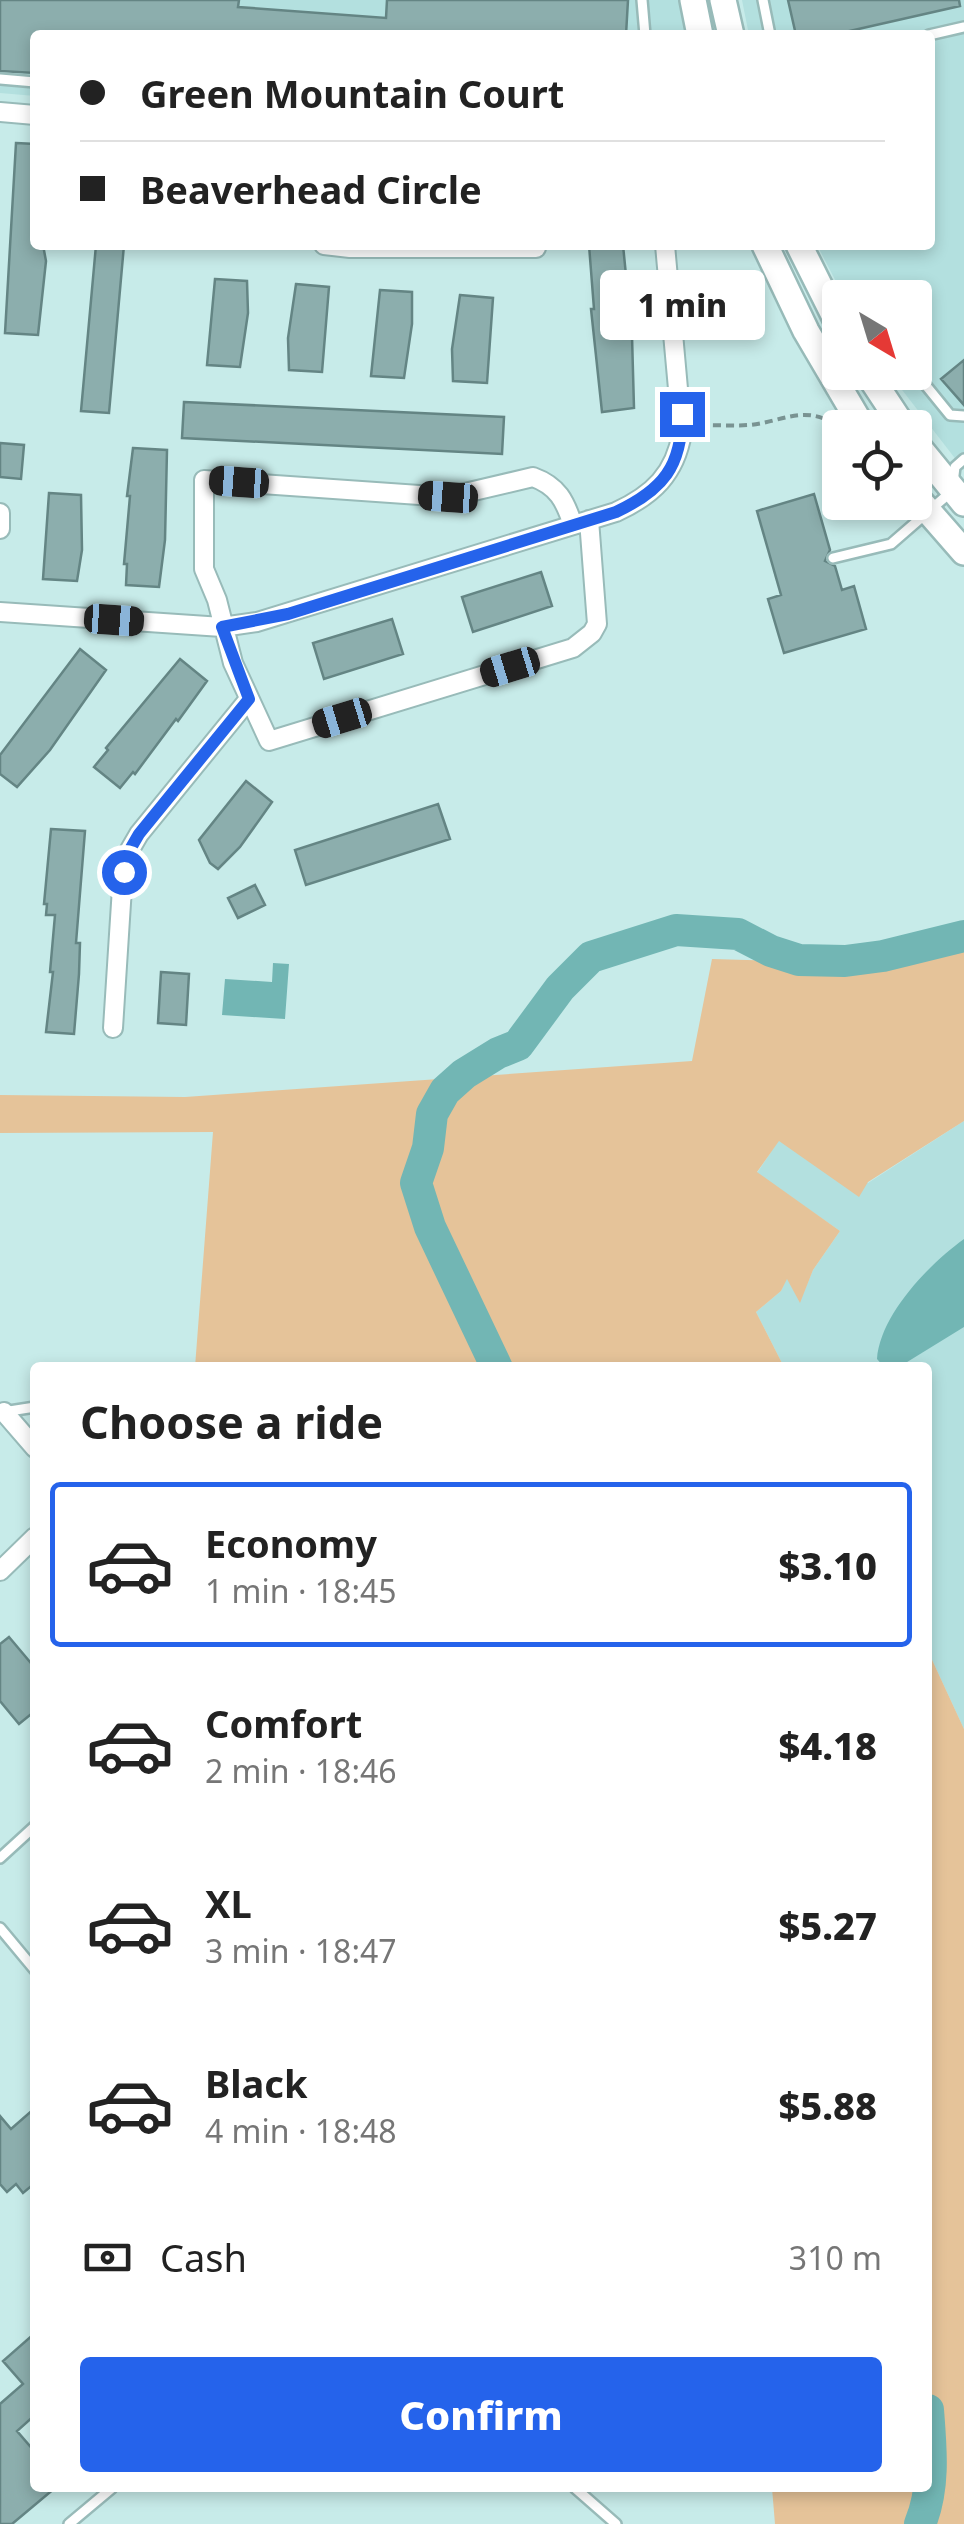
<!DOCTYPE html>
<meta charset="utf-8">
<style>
:root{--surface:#fff;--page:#f6f6f6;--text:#222;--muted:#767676;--line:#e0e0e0;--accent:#2563eb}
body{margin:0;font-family:"Noto Sans",sans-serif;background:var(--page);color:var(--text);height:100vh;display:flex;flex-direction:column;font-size:38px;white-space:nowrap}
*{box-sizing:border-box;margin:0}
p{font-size:32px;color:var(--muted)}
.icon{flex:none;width:55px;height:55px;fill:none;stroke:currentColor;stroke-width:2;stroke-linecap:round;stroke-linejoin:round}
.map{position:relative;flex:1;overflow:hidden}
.side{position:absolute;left:30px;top:1362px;width:902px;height:1130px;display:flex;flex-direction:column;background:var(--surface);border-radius:10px;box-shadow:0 5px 15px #0003}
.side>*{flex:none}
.banner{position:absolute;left:30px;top:30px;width:905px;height:220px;border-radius:10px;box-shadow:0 5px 15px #0003;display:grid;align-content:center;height:220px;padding:0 50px;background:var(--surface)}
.needle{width:65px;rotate:142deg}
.controls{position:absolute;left:822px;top:280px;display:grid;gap:20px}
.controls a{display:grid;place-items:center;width:110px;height:110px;border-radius:10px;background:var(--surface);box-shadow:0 5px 15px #0003;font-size:50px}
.end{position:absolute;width:45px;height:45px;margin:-22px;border:12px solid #2563eb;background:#fff;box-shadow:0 0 0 5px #fff}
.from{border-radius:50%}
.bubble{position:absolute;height:70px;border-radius:10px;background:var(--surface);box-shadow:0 5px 15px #0003;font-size:32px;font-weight:800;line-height:70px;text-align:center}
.car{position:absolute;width:30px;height:60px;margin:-30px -15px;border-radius:12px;box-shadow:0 0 8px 2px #0007;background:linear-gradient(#222 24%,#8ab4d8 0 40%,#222 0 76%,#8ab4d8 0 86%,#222 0)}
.banner b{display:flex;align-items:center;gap:35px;height:95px;font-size:38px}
.banner b+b{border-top:2px solid var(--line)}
.banner i{width:25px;height:25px;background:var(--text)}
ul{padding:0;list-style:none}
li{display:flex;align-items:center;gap:30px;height:165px;margin:0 20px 15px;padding:0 30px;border:5px solid transparent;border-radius:10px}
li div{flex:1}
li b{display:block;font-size:38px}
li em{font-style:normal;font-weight:800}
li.on{border-color:var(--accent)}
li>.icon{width:90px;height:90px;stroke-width:1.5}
h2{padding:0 50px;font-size:45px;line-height:120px}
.pay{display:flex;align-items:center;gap:25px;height:110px;padding:0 50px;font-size:38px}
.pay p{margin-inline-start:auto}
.cta{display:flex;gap:20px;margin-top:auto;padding:20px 50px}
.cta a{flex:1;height:115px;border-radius:10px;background:var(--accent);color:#fff;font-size:40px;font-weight:800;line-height:115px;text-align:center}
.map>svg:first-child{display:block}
.built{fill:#b3e0df}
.green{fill:#e5c399}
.water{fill:#72b6b4}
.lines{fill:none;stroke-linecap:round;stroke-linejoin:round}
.river{stroke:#72b6b4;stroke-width:32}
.building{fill:#8caead;stroke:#648584;stroke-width:2.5}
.lane-casing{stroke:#98bbb9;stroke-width:14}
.street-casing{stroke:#98bbb9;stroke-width:22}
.secondary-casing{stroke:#98bbb9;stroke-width:30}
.path{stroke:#799392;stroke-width:4;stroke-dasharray:8 5;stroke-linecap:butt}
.lane{stroke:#fff;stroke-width:9}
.street{stroke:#fff;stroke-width:18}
.secondary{stroke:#fff;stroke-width:25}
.route{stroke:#2563eb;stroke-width:12}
</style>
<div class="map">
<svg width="964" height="2524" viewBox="0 0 964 2524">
<rect width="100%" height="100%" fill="#c7ebe9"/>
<!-- built -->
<path class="built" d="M 0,0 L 682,0 L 690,35 L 35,35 L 35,96 L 0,93 Z
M 742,0 L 964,0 L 964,470 L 889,373 L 915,372 L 915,298 L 844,297 L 817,245 L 930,245 L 930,35 L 749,35 Z
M 964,1121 L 964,1729 L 928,1651 L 928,1368 L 784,1367 L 756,1312 L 781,1291 L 787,1278 L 800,1301 L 813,1270 L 840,1231 L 757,1173 L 779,1140 L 868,1183 Z"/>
<!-- green -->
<path class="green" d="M 964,938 L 964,1121 L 868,1182 L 859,1197 L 779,1141 L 757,1172 L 840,1231 L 813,1270 L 800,1303 L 787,1279 L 781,1291 L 756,1312 L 784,1367 L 195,1367 L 213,1132 L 0,1133 L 0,1095 L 185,1097 L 692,1061 L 712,959 L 818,962 L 907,954 Z
M 928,1651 L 964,1729 L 964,2524 L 775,2524 L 772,2488 L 928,2488 Z"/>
<!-- water -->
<path class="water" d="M 273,963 L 289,964 L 285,1019 L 222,1015 L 225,979 L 272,982 Z
M 964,1239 L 964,1327 L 899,1367 L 884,1367 L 877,1359 C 880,1315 929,1264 964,1239 Z"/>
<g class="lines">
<!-- river -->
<path class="river" d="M 497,1368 L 430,1227 L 416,1183 L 428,1148 L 432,1114 L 445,1091 L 464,1074 L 498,1053 L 518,1045 L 560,988 L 591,957 L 676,930 L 738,934 L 771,951 L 799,960 L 845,961 L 883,956 L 964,936
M 920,2524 C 935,2488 931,2448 928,2410"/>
</g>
<!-- building -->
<path class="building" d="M 0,0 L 239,0 L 238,7 L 386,18 L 387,0 L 628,0 L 626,35 L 35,35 L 35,73 L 0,71 Z
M 788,0 L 959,0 L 960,6 L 832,35 L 796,35 Z
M 16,143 L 35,144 L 35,245 L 43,245 L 46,261 L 38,335 L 5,333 Z
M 96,245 L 124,245 L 109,413 L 81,411 Z
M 589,245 L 623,245 L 632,336 L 634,408 L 602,412 L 591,309 L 594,309 Z
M 215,279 L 247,281 L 248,313 L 240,367 L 207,365 Z
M 296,284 L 329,287 L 322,372 L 289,370 L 288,338 Z
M 380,290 L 412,292 L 412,324 L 404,378 L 371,376 Z
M 460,295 L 493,298 L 487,383 L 453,381 L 452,349 Z
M 964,360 L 964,405 L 941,379 Z
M 184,402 L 504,417 L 502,454 L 182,438 Z
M 0,443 L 24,445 L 21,479 L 0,477 Z
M 133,448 L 167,450 L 165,540 L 159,587 L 126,585 L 127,564 L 124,564 L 130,496 L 127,496 Z
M 49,493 L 81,495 L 82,550 L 77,581 L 43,579 Z
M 814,494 L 830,550 L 825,561 L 835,566 L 842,590 L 854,586 L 866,629 L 784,653 L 768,599 L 781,595 L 757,511 Z
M 541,572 L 552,606 L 473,632 L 462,597 Z
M 392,619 L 403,654 L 324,679 L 313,643 Z
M 80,649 L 106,670 L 50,750 L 17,787 L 0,774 L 0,755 Z
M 180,659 L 207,681 L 178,721 L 176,719 L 135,774 L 133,772 L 120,788 L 94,767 L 108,750 L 106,748 Z
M 246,781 L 272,802 L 240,847 L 218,869 L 210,863 L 199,840 Z
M 438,804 L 450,839 L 306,885 L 295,850 Z
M 51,829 L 85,831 L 76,943 L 80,943 L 79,974 L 74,1034 L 46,1032 L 53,972 L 50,972 L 55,915 L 46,915 L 47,904 L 44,904 Z
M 255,885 L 265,905 L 238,918 L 228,898 Z
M 161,972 L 189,974 L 186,1025 L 158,1023 Z
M 9,1637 L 35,1668 L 35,1711 L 19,1724 L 0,1701 L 0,1644 Z
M 35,2108 L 35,2183 L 23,2193 L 16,2184 L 7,2192 L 0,2184 L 0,2116 L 11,2129 Z
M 35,2333 L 35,2415 L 17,2431 L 35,2452 L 35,2488 L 55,2488 L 12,2524 L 0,2524 L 0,2404 L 23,2384 L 3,2361 Z"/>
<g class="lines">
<!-- lane casing -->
<g class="lane-casing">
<path id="lane" d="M 642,0 L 645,35
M 763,0 L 770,35
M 929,35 L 964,27
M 0,79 L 35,82
M 896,298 L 899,295
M 915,372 L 950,415 L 964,416
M 953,483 L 955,467 L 964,459
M 833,558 L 891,544 L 952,491
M 3,1412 L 35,1407
M 0,1858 L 35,1826
M 0,1928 L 35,1970
M 575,2488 L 616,2524
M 69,2524 L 112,2488"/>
</g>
<!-- street casing -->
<g class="street-casing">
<path id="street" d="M 0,112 L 35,115
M 324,245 L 350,248 L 536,248 L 536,245
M 0,513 L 0,529
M 573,525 C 565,501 558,486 533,477 L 448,497 L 204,480 L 204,569 L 217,600 L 233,663 L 269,741 L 573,648 L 592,633 L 597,624 L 589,520
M 0,612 L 222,627 L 257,622 L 616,512 C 653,495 675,474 682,433 L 665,245
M 113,1028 L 123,872 L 128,853 L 139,834 L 249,699
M 4,1412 L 35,1448
M 0,1571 L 35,1537"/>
</g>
<!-- secondary casing -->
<g class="secondary-casing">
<path id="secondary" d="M 693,0 L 700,35
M 723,0 L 731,35
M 765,245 L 806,331 L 863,428
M 799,245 L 840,327
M 867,372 L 904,428
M 915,443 L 964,503
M 915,496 L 964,552"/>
</g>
<!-- path -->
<path class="path" d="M 700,425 C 716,425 733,426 749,425 C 782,422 804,404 836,425"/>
<!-- lane -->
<use href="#lane" class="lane"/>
<!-- street -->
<use href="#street" class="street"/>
<!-- secondary -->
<use href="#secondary" class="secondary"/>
</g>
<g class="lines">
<!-- route -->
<path class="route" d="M 124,872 L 128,853 L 139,834 L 249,699 L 222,627 L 288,614 L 616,512 C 663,490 682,466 682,414"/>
</g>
</svg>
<div class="controls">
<a><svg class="needle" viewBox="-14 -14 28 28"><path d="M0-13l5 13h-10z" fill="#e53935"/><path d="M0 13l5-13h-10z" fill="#767676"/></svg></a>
<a><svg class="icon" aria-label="locate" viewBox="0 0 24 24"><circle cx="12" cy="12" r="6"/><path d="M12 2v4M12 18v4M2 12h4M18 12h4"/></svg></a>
</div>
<i class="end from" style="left:124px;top:872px"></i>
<i class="end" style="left:682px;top:414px"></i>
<div class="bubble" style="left:600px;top:270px;width:165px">1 min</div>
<i class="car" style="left:239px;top:482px;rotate:274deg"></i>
<i class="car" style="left:448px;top:497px;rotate:274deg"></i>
<i class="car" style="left:114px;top:620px;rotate:94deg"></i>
<i class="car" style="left:510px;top:667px;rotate:253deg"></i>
<i class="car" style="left:342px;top:718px;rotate:253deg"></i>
<div class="banner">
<b><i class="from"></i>Green Mountain Court</b>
<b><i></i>Beaverhead Circle</b>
</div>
<section class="side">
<h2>Choose a ride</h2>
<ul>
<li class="on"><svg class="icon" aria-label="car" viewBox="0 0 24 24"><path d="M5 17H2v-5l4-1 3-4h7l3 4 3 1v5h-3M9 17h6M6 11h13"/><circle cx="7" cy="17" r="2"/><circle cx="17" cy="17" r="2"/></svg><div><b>Economy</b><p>1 min · 18:45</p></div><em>$3.10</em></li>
<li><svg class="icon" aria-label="car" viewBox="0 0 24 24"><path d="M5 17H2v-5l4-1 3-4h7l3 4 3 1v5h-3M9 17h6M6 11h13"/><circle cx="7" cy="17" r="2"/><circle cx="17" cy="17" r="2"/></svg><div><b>Comfort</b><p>2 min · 18:46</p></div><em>$4.18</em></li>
<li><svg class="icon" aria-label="car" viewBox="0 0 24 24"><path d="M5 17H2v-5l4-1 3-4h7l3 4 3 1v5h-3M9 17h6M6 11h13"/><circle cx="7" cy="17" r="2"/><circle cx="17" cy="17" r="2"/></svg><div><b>XL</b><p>3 min · 18:47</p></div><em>$5.27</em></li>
<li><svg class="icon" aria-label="car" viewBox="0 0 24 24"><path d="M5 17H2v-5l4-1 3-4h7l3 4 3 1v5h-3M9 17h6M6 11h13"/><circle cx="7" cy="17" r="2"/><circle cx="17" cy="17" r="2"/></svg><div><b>Black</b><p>4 min · 18:48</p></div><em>$5.88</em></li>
</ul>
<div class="pay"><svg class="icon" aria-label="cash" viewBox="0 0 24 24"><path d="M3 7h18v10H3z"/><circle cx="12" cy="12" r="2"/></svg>Cash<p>310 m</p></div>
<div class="cta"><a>Confirm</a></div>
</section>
</div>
